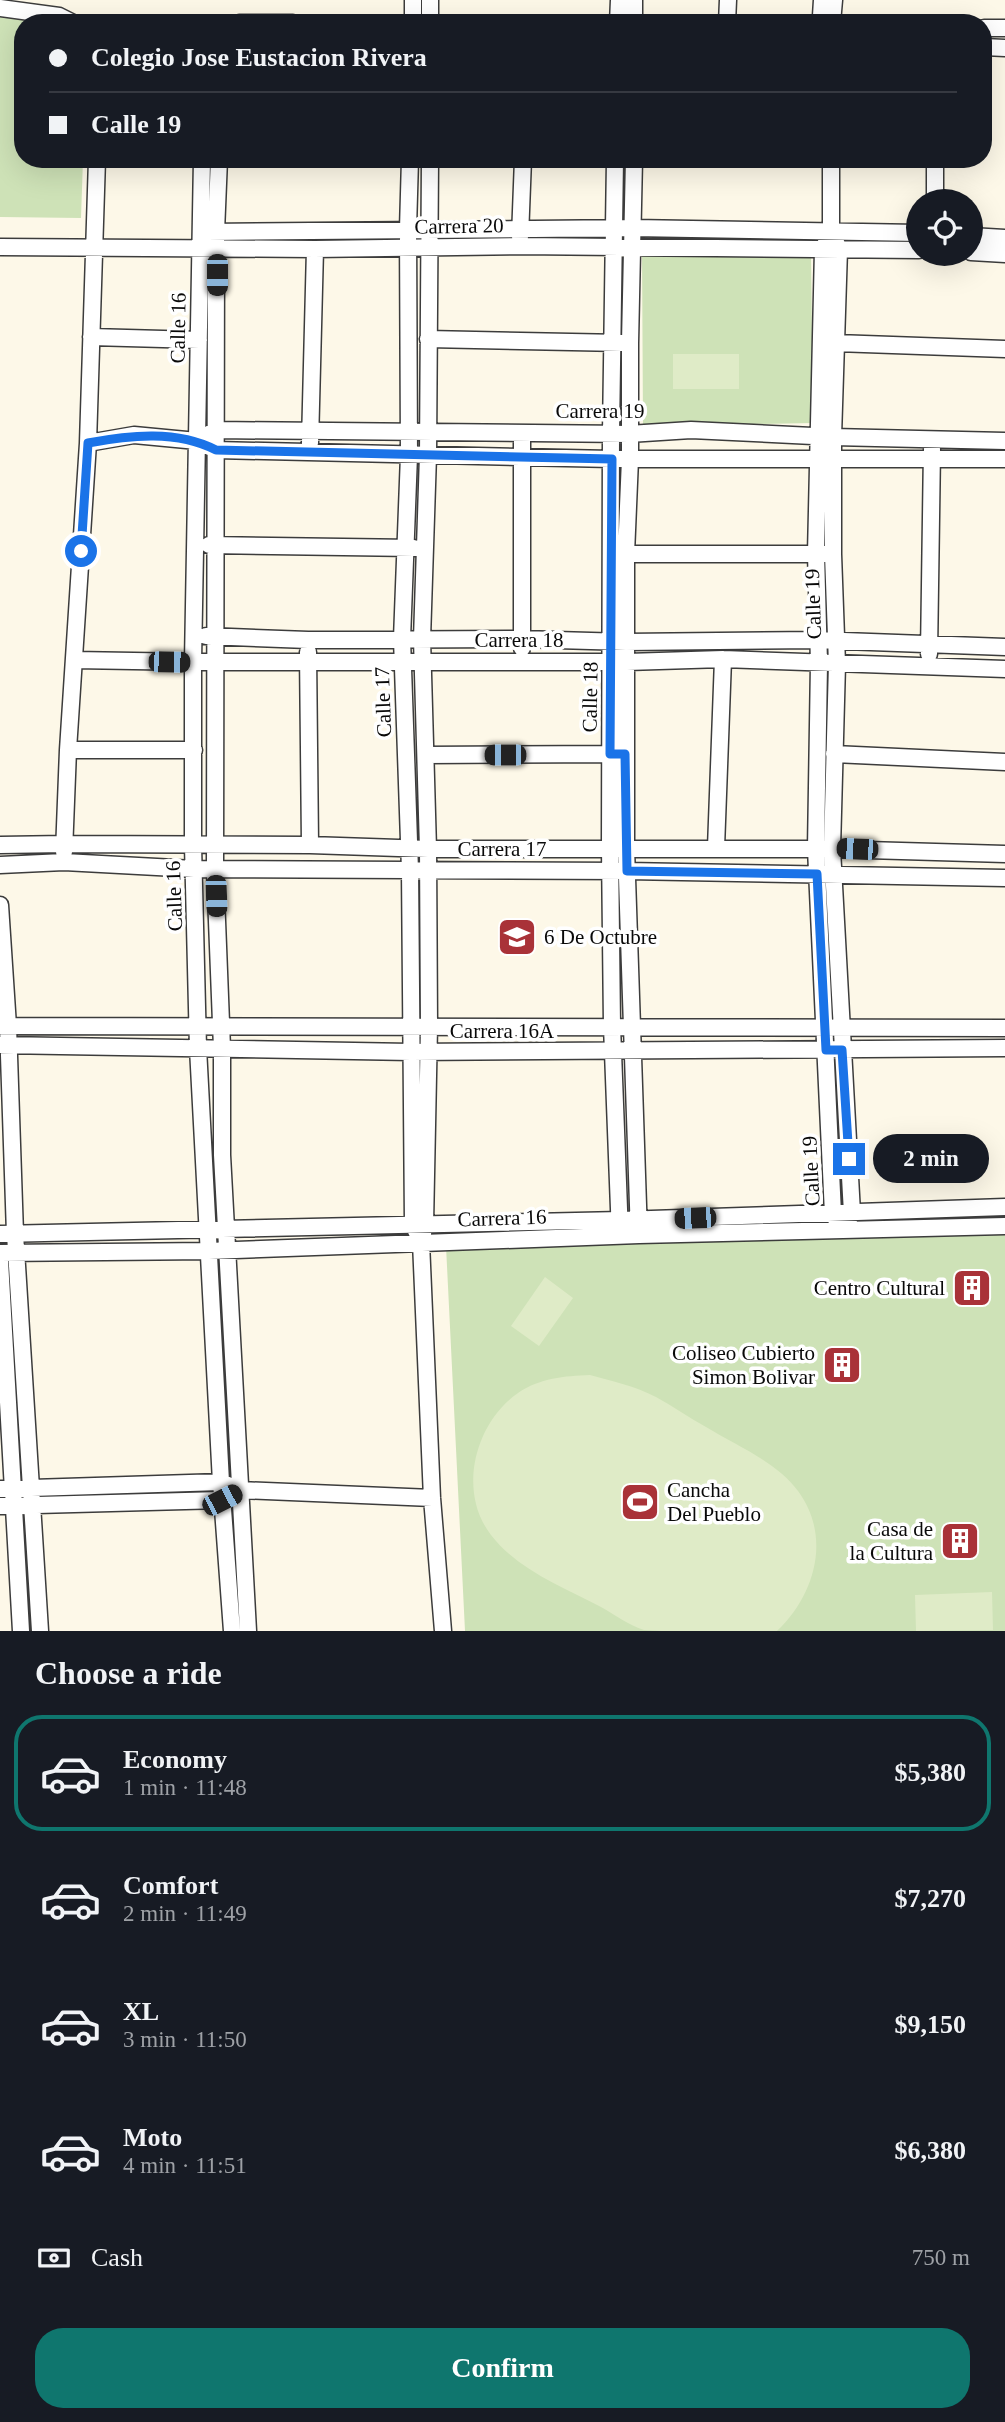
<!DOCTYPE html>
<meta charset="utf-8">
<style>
:root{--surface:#171b24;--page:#20242c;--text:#f1f3f6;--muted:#9ea1a6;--line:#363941;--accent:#0f766e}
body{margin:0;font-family:Georgia,serif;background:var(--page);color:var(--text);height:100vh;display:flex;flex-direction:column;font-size:26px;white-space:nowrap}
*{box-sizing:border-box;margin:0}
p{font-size:23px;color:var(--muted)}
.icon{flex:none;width:38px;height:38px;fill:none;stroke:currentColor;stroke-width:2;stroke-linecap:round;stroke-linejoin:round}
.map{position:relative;height:1631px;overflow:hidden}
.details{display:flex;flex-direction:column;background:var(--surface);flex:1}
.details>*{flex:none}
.guide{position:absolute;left:14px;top:14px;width:978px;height:154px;border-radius:28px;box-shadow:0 7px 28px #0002;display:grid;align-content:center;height:154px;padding:0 35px;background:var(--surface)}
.tools{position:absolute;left:906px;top:189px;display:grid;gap:14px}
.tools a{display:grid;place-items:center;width:77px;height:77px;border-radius:50%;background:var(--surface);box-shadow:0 7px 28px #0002;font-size:35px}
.end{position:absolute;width:32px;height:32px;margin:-16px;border:9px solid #1a73e8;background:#fff;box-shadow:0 0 0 4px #fff}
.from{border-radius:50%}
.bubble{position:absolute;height:49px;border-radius:24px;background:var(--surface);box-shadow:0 7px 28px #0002;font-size:23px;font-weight:700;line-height:49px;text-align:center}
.car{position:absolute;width:21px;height:42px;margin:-21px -10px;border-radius:9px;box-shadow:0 0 5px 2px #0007;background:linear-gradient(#222 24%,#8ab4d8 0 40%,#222 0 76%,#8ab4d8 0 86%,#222 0)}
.guide b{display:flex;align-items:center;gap:24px;height:66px;font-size:26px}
.guide b+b{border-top:2px solid var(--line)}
.guide i{width:18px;height:18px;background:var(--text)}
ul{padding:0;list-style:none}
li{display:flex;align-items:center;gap:21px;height:116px;margin:0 14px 10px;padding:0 21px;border:4px solid transparent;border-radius:28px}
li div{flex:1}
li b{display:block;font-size:26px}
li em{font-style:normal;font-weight:700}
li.active{border-color:var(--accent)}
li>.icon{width:63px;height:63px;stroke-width:1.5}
h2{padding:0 35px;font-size:32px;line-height:84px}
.pay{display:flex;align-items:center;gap:18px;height:77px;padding:0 35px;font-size:26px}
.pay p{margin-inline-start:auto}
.cta{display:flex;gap:14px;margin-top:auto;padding:14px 35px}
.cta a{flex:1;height:80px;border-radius:28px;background:var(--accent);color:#fff;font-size:28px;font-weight:700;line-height:80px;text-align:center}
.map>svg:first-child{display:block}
.green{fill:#cee2b7}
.pitch{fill:#dfebc7}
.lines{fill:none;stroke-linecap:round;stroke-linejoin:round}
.minor-casing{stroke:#3c3c3c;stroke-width:19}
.minor{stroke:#fff;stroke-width:16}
.route{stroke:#1a73e8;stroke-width:9}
.labels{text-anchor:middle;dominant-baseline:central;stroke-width:7;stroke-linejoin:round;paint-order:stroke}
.street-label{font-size:21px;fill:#090909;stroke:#fff}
.poi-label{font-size:21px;fill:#090909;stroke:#fff;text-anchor:end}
</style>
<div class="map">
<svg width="1005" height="1631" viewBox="0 0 1005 1631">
<rect width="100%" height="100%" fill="#fdf8e8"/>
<!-- green -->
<path class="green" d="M 0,16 L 88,16 L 87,23 L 23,23 L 23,159 L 83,159 L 81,218 L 0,217 Z
M 811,251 L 813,423 L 643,426 L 642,254 Z
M 1005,1231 L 1005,1631 L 465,1631 L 446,1246 Z"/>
<!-- pitch -->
<path class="pitch" d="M 673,354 L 739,354 L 739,389 L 673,389 Z
M 545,1277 L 573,1298 L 539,1346 L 511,1326 Z
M 590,1375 C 612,1381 635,1386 656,1397 C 673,1406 689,1418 706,1427 C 737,1446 777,1462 798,1491 C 832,1537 815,1595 777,1631 C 745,1631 713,1631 681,1631 C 670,1631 654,1631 644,1630 C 629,1625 615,1615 601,1607 C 563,1587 518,1570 491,1535 C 457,1491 475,1423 518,1393 C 540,1378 564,1376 590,1375 Z
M 992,1592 L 993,1630 L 916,1631 L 915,1595 Z"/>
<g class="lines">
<!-- minor casing -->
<g class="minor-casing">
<path id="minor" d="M 822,0 L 821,16 L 828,23
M 0,8 L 59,16 L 73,23
M 239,23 L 293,23
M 413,23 L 413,0
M 430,23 L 430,0
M 618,23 L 619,0
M 634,23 L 634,0
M 727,23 L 728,0
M 832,23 L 834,0
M 984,28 L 1005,28
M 984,47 L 1005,48
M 202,159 L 193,662 L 193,845 L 198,1048 L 221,1482 L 232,1631
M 219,159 L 216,232 L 215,870 L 222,1048 L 222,1155 L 248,1631
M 410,159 L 408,229 L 409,455 L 402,639 L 410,870 L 413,1224 L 421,1242
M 430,159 L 428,455 L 422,639 L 428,849 L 429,1026 L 425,1224 L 421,1242 L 432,1498 L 443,1631
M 615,159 L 611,433 L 610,849 L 612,1026 L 620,1235
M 634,159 L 630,343 L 630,459 L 626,554 L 626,848 L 639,1235
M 831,159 L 831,232 L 839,249 L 833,437 L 833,554 L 837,664 L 832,849 L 852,1213 L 843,1230
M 935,159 L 935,201
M 207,232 L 634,228 L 919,233
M 831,232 L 823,249 L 816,554 L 819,663 L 816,849 L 833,1214 L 837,1221
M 971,236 L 1005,238
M 520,237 L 523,159
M 0,247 L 315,249 L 520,246 L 919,250
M 971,252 L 1005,254
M 91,337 L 199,340
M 428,339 L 622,343
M 836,343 L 1005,349
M 522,433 L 522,648
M 209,434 L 216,430 L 629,434 L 691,430 L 833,437 L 1005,441
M 88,443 L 134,435 L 197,441 L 216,450 L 612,459 L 1005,459
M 310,443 L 315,249
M 209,545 L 414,548
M 626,554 L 827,554
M 206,636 L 308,640 L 521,639 L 626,642 L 817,640 L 1005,647
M 308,652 L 310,845
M 929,654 L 932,449
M 74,660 L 193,662 L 627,662 L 723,659 L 1005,669
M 68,750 L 194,750
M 834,754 L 1005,762
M 426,755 L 619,754
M 0,845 L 65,844 L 310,845 L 428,849 L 832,849 L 1005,854
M 716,848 L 723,659
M 64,852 L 68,750 L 88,443 L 97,159
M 0,865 L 64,862 L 194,869 L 627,871 L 1005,878
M 0,905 L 8,1026 L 15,1234 L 40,1631
M 0,1026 L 1005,1028
M 0,1045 L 411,1052 L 1005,1048
M 0,1234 L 621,1220 L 1005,1207
M 0,1253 L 209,1251 L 639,1235 L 1005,1226
M 0,1261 L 21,1631
M 0,1489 L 221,1482 L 240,1490 L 432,1498
M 0,1506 L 222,1500 L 229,1496"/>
</g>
<!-- minor -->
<use href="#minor" class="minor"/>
</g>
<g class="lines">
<!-- route -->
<path class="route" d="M 81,551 L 88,443 C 130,435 177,430 216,450 L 612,459 L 610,754 L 625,754 L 627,871 L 817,874 L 826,1050 L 842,1050 L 849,1159"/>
</g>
<!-- icons -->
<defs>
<g id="school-square" transform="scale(2.0125)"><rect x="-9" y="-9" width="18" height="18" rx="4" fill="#a93238" stroke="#fff"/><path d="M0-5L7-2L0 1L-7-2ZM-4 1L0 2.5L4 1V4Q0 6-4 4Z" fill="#fff"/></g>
<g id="building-square" transform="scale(2.0125)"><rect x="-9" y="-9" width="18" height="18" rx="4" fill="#a93238" stroke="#fff"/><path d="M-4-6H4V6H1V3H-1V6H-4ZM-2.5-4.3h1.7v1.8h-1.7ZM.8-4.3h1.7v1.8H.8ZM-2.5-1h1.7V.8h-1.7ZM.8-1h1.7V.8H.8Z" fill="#fff"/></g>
<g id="stadium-square" transform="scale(2.0125)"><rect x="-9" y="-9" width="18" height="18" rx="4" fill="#a93238" stroke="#fff"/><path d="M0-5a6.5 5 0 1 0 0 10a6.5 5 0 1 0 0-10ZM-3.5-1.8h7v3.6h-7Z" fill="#fff"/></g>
</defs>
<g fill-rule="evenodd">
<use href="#school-square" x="517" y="937"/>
<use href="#building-square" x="972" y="1288"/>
<use href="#building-square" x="842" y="1365"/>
<use href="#stadium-square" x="640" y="1502"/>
<use href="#building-square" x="960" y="1541"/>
</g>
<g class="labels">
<!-- street labels -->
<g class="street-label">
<text transform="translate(459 226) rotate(-1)">Carrera 20</text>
<text transform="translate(178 328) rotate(-89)">Calle 16</text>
<text x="600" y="411">Carrera 19</text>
<text transform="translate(813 604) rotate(-92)">Calle 19</text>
<text x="519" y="640">Carrera 18</text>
<text transform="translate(590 697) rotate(-89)">Calle 18</text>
<text transform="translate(383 702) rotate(-92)">Calle 17</text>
<text x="502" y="849">Carrera 17</text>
<text transform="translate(174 896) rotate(-92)">Calle 16</text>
<text x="502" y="1031">Carrera 16A</text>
<text transform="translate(811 1171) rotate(-93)">Calle 19</text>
<text transform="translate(502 1218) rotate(-2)">Carrera 16</text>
</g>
<!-- poi labels -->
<g class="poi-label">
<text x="544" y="937" text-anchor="start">6 De Octubre</text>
<text x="945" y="1288">Centro Cultural</text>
<text x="815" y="1353">Coliseo Cubierto<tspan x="815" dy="24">Simon Bolivar</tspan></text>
<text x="667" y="1490" text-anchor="start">Cancha<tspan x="667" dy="24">Del Pueblo</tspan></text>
<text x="933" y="1529">Casa de<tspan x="933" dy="24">la Cultura</tspan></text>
</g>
</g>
</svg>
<div class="tools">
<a><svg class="icon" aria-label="locate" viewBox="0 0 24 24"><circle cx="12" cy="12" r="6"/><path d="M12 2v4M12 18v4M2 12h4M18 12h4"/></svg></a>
</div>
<i class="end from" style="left:81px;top:551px"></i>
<i class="end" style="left:849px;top:1159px"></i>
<div class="bubble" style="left:873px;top:1134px;width:116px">2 min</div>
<i class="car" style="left:217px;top:275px;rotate:180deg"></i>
<i class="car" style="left:169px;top:662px;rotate:91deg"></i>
<i class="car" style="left:505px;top:755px;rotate:270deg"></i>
<i class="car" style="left:857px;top:849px;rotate:272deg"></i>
<i class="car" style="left:216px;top:896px;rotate:178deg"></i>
<i class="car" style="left:695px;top:1218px;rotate:268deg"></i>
<i class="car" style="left:222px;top:1500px;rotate:63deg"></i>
<div class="guide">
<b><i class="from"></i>Colegio Jose Eustacion Rivera</b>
<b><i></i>Calle 19</b>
</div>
</div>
<section class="details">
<h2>Choose a ride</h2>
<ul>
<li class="active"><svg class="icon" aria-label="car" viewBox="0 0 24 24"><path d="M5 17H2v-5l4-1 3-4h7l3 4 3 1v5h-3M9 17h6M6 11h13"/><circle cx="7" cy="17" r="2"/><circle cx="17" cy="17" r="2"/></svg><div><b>Economy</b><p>1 min · 11:48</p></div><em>$5,380</em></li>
<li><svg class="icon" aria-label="car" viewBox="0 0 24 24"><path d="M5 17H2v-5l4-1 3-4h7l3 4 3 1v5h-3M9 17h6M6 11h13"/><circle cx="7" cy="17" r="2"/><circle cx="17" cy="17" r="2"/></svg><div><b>Comfort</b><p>2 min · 11:49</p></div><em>$7,270</em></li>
<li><svg class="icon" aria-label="car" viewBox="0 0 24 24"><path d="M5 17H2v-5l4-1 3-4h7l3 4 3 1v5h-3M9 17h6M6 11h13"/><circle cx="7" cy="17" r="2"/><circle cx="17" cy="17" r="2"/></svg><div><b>XL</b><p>3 min · 11:50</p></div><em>$9,150</em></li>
<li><svg class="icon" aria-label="car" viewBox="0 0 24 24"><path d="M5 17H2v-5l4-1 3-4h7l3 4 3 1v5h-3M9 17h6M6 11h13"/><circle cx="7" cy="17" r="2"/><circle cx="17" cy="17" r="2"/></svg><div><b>Moto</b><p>4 min · 11:51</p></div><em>$6,380</em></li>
</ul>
<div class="pay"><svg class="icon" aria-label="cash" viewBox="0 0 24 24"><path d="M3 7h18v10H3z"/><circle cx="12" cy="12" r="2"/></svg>Cash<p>750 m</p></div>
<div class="cta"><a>Confirm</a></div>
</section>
